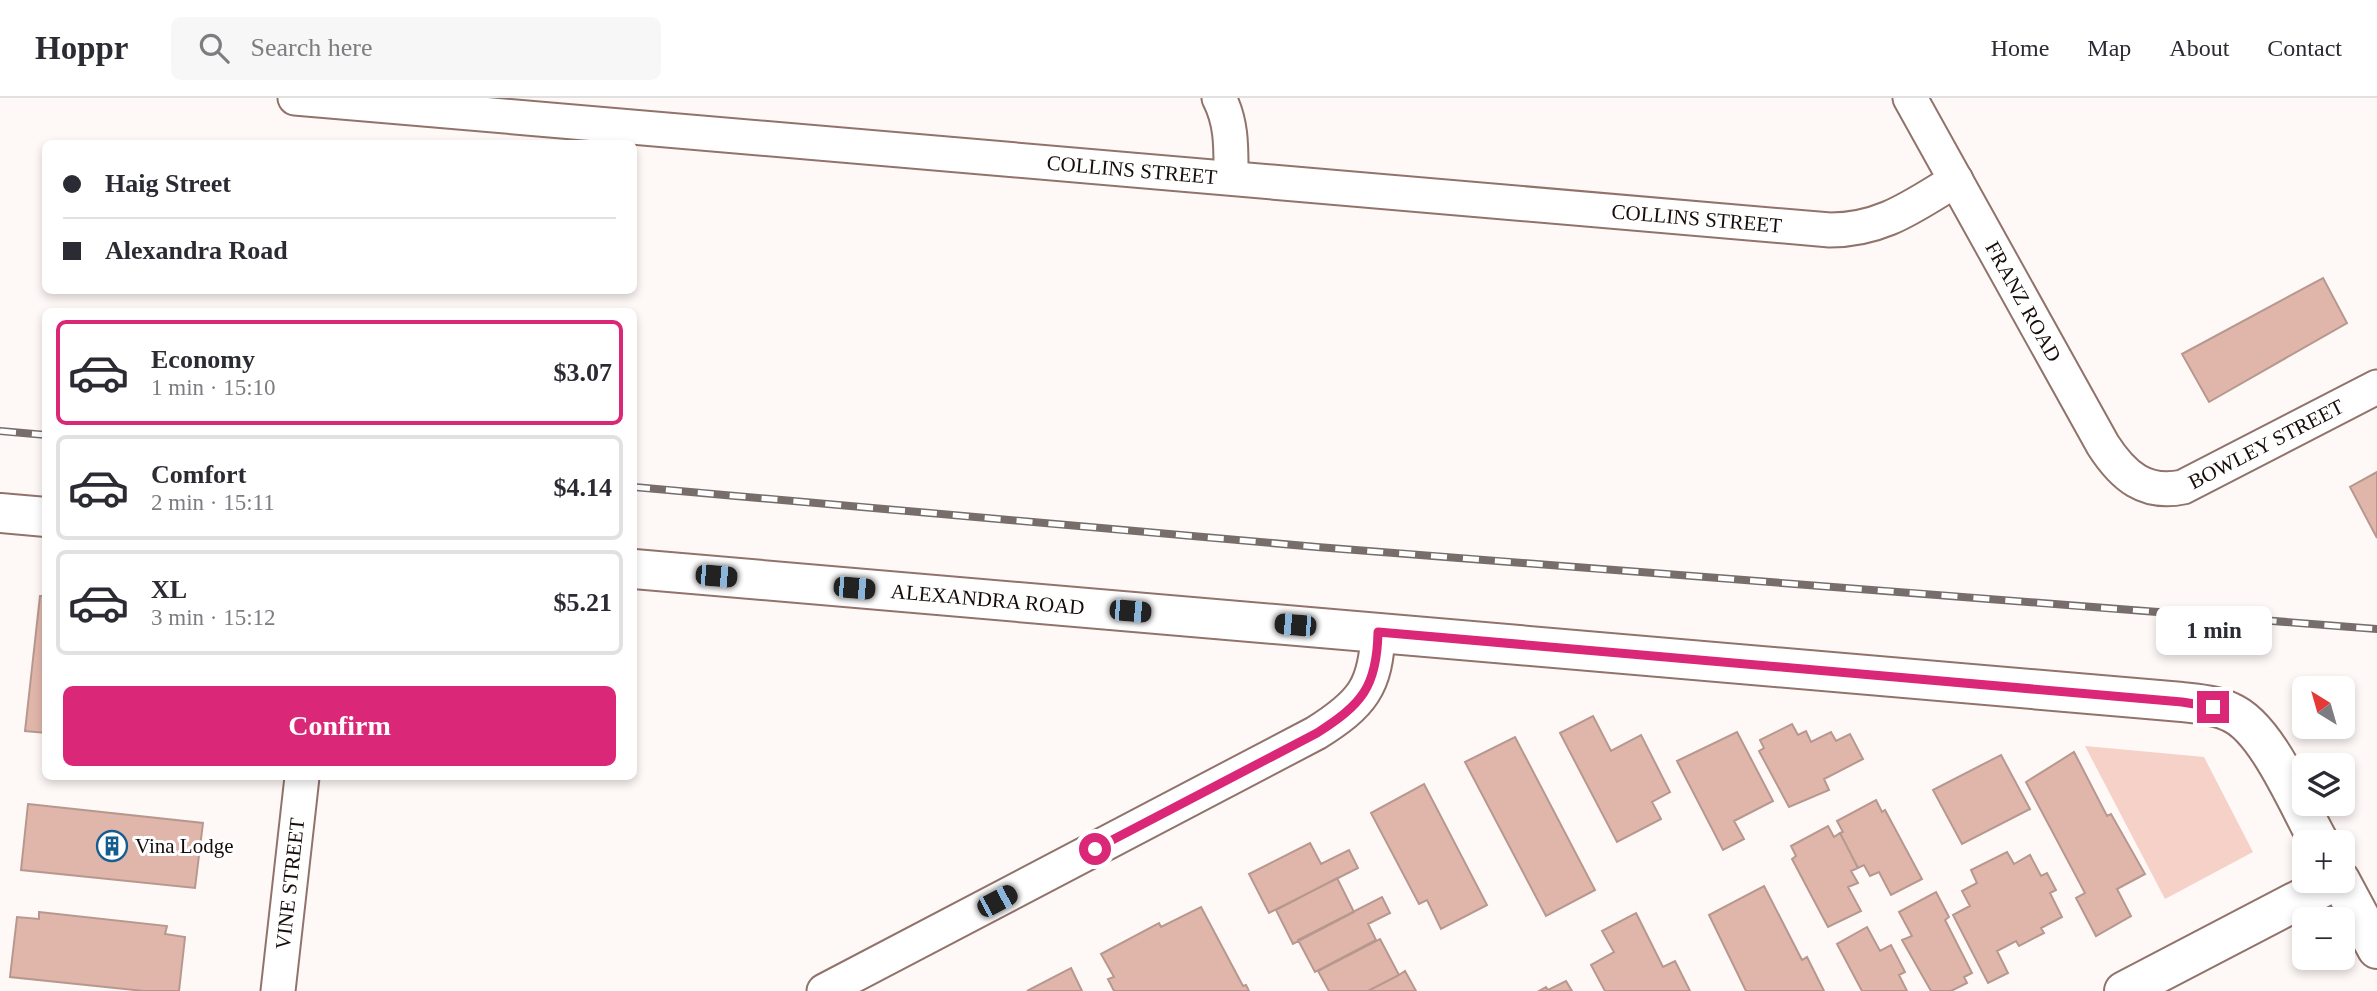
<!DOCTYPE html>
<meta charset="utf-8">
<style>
:root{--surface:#fff;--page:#f7f7f7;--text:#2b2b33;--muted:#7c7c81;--line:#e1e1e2;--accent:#db2777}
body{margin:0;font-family:"Times New Roman",serif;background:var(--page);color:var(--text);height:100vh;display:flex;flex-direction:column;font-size:26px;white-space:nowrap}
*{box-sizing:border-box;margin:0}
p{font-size:23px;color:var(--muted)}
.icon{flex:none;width:38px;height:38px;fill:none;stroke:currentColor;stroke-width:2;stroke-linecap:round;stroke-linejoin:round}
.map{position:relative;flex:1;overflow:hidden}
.details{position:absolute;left:42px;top:210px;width:595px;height:472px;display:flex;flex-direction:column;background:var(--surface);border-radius:10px;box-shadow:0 4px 10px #0003}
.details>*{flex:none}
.guide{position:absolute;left:42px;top:42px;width:595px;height:154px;border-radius:10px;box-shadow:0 4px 10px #0003;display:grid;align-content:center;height:154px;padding:0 21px;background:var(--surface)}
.needle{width:46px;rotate:323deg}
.fabs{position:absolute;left:2292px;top:578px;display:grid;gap:14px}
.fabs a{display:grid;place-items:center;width:63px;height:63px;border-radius:10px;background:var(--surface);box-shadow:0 4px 10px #0003;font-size:35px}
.end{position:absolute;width:32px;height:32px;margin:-16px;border:9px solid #db2777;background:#fff;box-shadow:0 0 0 4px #fff}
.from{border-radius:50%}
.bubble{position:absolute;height:49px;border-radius:10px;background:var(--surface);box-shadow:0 4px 10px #0003;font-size:23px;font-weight:700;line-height:49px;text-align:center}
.car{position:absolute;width:21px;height:42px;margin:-21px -10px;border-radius:9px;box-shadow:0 0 5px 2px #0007;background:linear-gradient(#222 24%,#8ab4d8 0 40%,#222 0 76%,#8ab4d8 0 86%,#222 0)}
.guide b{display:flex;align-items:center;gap:24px;height:66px;font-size:26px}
.guide b+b{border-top:2px solid var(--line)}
.guide i{width:18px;height:18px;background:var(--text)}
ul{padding:12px 0 0;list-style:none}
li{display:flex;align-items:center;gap:21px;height:105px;margin:0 14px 10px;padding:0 7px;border:4px solid var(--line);border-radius:10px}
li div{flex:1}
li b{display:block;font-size:26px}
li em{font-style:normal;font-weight:700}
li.on{border-color:var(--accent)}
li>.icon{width:63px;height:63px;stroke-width:1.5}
.action{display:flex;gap:14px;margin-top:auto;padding:14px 21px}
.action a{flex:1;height:80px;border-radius:10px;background:var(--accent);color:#fff;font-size:28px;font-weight:700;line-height:80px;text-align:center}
header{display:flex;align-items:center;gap:42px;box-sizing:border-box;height:98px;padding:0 35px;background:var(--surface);border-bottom:2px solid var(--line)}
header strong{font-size:33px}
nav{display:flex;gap:38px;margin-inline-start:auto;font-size:24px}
.search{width:490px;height:63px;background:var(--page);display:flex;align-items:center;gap:18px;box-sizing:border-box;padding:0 24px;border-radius:10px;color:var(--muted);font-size:26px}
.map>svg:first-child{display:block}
.green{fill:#f5d1c7}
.building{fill:#e1b6aa;stroke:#b7988f;stroke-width:2}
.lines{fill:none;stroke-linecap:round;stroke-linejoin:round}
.minor-casing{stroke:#91736b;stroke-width:37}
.tertiary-casing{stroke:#91736b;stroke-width:42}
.minor{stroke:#fff;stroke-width:33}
.tertiary{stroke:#fff;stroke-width:38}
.rail-casing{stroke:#776e6c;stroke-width:8}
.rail{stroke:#fff;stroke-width:5;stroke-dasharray:16;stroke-linecap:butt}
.route{stroke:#db2777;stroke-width:9}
.labels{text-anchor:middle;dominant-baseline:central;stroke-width:6;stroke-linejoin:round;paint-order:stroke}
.street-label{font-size:21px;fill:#160c09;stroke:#fff}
.poi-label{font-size:21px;fill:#160c09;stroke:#fff;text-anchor:start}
</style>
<header>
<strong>Hoppr</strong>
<div class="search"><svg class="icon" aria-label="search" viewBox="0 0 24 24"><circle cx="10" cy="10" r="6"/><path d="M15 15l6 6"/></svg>Search here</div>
<nav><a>Home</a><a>Map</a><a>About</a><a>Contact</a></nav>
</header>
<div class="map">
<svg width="2377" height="893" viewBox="0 0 2377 893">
<rect width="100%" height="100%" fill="#fef8f6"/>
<!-- green -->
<path class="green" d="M 2085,648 L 2204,659 L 2253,754 L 2165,801 Z"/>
<!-- building -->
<path class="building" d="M 2323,180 L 2347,225 L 2209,304 L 2182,256 Z
M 2377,374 L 2377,440 L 2350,389 Z
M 40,498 L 46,498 L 46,635 L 25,633 Z
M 1593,618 L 1611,653 L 1641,637 L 1670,694 L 1652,704 L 1661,721 L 1617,744 L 1560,635 Z
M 1792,626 L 1798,637 L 1806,633 L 1811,644 L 1831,634 L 1836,643 L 1850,636 L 1863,661 L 1824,681 L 1829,692 L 1789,709 L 1759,653 L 1764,650 L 1760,642 Z
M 1737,634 L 1773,703 L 1734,723 L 1744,741 L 1723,752 L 1677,663 Z
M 1515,639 L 1595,792 L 1546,818 L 1465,664 Z
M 2074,654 L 2107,718 L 2111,716 L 2145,776 L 2117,791 L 2131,818 L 2096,838 L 2076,800 L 2085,795 L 2026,684 Z
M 2001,657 L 2030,711 L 1962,746 L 1933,692 Z
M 1424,686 L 1487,807 L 1441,831 L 1427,802 L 1419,806 L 1371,715 Z
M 1876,702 L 1882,714 L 1885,712 L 1922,781 L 1891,797 L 1879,774 L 1870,778 L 1864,767 L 1858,770 L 1840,735 L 1843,734 L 1837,723 Z
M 28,706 L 203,725 L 195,790 L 21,772 Z
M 1828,728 L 1834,739 L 1840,735 L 1858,770 L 1851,773 L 1858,785 L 1848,789 L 1861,813 L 1828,829 L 1792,761 L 1796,758 L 1791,748 Z
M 1310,745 L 1321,766 L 1349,752 L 1358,770 L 1269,815 L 1249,776 Z
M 2007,754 L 2014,766 L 2030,757 L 2041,778 L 2047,775 L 2056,792 L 2050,795 L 2062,819 L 2041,830 L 2044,835 L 2019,848 L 2016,843 L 1997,853 L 2008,875 L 1988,885 L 1953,817 L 1970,808 L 1962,793 L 1977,785 L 1971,772 Z
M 1337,780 L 1354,814 L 1293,846 L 1276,812 Z
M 1764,788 L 1802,862 L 1807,859 L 1824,893 L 1746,893 L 1709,817 Z
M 1936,794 L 1949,819 L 1945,822 L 1972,875 L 1964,879 L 1967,885 L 1951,893 L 1931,893 L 1902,842 L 1912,838 L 1899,814 Z
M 1382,799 L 1390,815 L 1368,826 L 1376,842 L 1315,874 L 1298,842 Z
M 1201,809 L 1243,888 L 1246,887 L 1249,893 L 1114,893 L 1108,881 L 1114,879 L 1101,856 L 1159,825 L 1161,829 Z
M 39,814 L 167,828 L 165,836 L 185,839 L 179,893 L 144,893 L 10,879 L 17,819 L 39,821 Z
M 1636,815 L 1663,869 L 1675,863 L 1690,893 L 1605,893 L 1591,867 L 1614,854 L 1602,833 Z
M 1867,829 L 1880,853 L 1891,847 L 1905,874 L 1899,877 L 1907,893 L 1862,893 L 1837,846 Z
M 1380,841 L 1399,877 L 1368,893 L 1329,893 L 1318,873 Z
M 1071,870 L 1082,893 L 1027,893 Z
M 1405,873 L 1416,893 L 1368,893 L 1399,877 Z
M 1566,883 L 1572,893 L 1539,893 L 1546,889 L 1548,892 Z"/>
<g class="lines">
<!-- minor casing -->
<g class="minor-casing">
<g id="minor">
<path id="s1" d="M 295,0 L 1830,132 C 1882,132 1913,108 1956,82"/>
<path d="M 1219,0 C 1232,25 1231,50 1231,78"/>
<path id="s2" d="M 1910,0 L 2103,347 C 2123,378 2145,397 2183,389 L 2377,289"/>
<path id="s3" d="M 278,893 L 302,679"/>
<path d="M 824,893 L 1316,635 C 1362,606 1376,589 1378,534"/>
</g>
</g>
<!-- tertiary casing -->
<g class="tertiary-casing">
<g id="tertiary">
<path d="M 0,415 L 46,419"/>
<path id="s4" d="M 634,471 L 2182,604 C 2198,606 2216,607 2230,614 C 2267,629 2299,709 2319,744"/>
<path d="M 2340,782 L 2377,851"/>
<path d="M 2124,893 L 2337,782"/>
</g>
</g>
<!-- minor -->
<use href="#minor" class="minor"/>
<!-- tertiary -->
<use href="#tertiary" class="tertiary"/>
<!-- rail casing -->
<g class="rail-casing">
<path id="rail" d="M 0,333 L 46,337
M 634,389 L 1317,449 L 2377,531"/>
</g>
<!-- rail -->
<use href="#rail" class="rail"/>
</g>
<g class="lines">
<!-- route -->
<path class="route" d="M 1095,751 L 1317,635 C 1362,606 1377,589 1378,534 L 2182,604 L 2213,609"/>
</g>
<!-- icons -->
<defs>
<g id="building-ring" transform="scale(1.575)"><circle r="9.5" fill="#fff" stroke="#155c90" stroke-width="1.5"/><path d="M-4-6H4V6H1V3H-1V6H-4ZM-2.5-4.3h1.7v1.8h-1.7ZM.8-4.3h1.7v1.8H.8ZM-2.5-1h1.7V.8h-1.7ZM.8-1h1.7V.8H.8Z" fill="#155c90"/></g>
</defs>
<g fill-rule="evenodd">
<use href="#building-ring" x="112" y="748"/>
</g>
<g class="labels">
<!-- street labels -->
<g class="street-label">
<text stroke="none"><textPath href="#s1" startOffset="840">COLLINS STREET</textPath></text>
<text stroke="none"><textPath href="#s1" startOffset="1407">COLLINS STREET</textPath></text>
<text stroke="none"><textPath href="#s2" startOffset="233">FRANZ ROAD</textPath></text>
<text stroke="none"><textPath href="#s2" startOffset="588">BOWLEY STREET</textPath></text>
<text stroke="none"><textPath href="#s4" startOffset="355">ALEXANDRA ROAD</textPath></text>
<text stroke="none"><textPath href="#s3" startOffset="108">VINE STREET</textPath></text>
</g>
<!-- poi labels -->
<g class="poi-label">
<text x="135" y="748">Vina Lodge</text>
</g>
</g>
</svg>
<div class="fabs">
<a><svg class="needle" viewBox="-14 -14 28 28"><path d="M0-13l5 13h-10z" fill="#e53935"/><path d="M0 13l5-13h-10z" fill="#7c7c81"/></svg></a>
<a><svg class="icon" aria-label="layers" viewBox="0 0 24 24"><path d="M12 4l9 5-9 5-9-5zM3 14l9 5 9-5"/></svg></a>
<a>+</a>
<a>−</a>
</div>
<i class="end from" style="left:1095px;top:751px"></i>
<i class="end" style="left:2213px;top:609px"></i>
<div class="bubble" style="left:2156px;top:508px;width:116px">1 min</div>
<i class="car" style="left:716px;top:478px;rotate:95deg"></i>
<i class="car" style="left:854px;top:490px;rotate:95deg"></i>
<i class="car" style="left:1130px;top:513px;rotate:95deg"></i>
<i class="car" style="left:1295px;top:527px;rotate:275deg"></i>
<i class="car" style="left:997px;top:803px;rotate:62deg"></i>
<div class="guide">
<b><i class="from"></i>Haig Street</b>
<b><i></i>Alexandra Road</b>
</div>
<section class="details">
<ul>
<li class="on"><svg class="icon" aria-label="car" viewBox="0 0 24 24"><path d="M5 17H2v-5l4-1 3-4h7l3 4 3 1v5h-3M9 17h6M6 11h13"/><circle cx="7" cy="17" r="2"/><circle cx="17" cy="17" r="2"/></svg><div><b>Economy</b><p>1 min · 15:10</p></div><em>$3.07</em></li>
<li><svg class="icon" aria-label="car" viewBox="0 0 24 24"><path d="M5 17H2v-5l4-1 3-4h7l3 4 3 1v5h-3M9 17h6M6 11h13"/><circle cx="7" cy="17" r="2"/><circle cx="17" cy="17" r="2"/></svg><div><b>Comfort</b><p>2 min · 15:11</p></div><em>$4.14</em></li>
<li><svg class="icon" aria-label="car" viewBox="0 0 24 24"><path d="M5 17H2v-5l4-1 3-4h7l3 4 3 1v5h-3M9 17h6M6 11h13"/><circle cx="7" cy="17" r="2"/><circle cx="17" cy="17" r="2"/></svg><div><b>XL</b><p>3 min · 15:12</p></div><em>$5.21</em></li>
</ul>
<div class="action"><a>Confirm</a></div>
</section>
</div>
